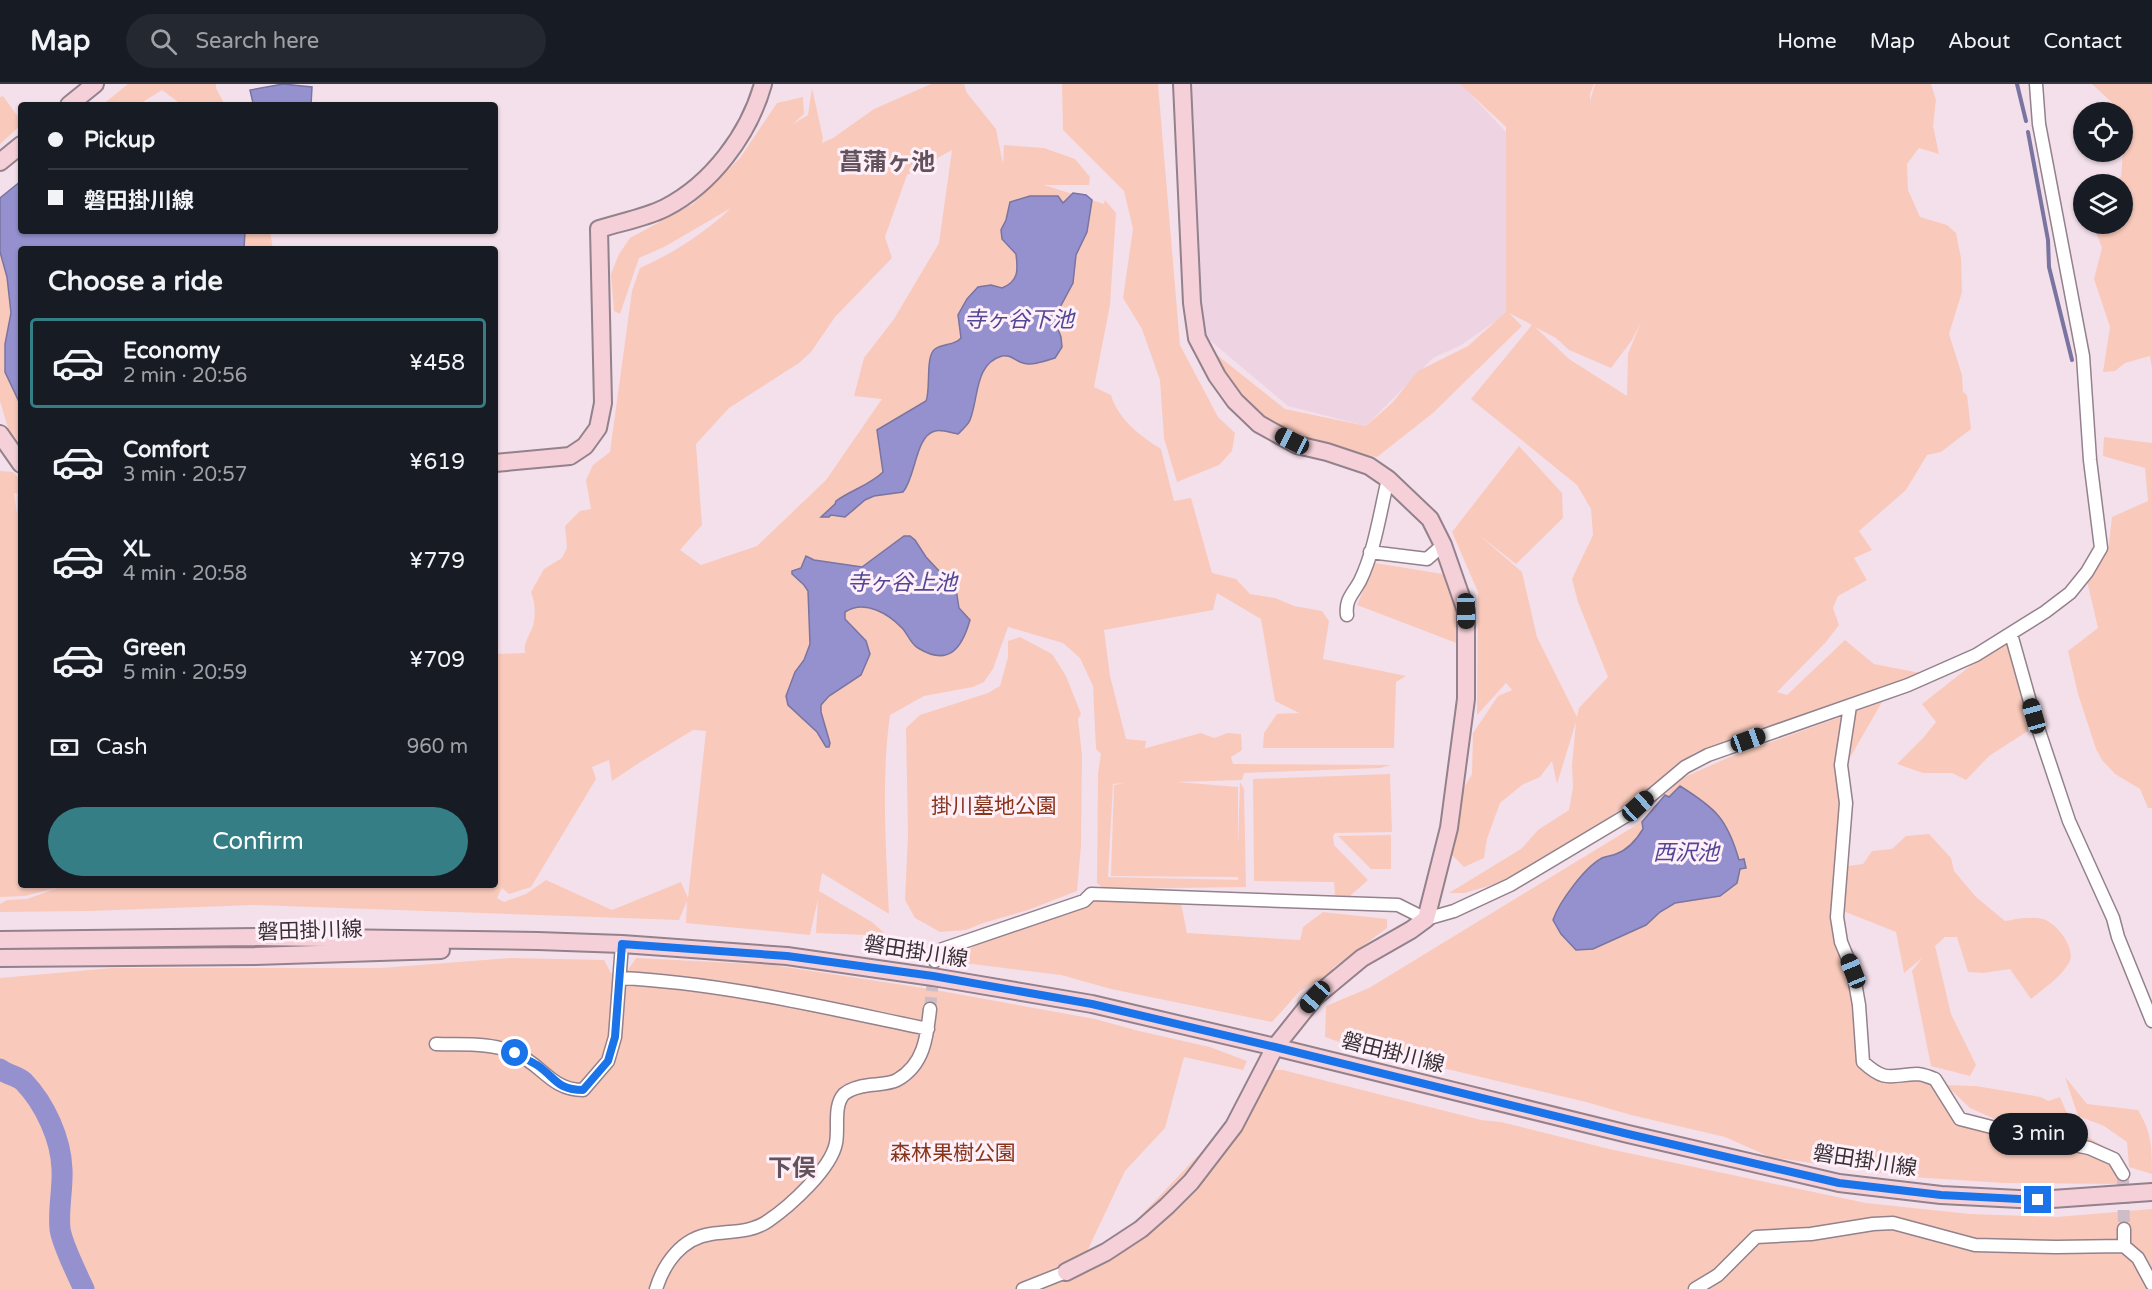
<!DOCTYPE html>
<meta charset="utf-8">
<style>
:root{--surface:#171b24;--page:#242831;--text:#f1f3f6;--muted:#9ea1a6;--line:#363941;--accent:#367e85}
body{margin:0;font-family:"Varela Round","Noto Sans JP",sans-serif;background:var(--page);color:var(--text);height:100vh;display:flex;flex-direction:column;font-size:22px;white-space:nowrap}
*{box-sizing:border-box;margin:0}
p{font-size:20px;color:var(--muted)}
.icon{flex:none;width:33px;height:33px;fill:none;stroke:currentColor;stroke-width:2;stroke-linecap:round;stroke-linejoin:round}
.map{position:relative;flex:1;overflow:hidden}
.sheet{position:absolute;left:18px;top:162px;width:480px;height:642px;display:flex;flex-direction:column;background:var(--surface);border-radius:6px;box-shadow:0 2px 4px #0004}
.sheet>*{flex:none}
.banner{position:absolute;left:18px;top:18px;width:480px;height:132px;border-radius:6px;box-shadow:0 2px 4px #0004;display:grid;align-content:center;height:132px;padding:0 30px;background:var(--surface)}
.buttons{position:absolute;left:2073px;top:18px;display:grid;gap:12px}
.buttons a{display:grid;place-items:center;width:60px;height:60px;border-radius:50%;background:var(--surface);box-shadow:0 2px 4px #0004;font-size:30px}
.end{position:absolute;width:27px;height:27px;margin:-14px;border:8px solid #1a73e8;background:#fff;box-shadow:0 0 0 3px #fff}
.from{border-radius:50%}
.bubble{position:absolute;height:42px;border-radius:21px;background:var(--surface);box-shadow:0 2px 4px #0004;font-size:20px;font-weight:600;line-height:42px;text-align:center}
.car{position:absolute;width:18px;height:36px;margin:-18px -9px;border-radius:8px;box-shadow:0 0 4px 2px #0007;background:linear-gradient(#222 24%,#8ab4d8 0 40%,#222 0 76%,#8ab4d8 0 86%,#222 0)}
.banner b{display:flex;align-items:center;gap:21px;height:57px;font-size:22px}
.banner b+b{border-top:2px solid var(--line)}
.banner i{width:15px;height:15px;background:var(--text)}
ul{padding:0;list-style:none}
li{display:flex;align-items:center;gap:18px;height:90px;margin:0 12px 9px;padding:0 18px;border:3px solid transparent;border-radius:6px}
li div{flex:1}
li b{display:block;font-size:22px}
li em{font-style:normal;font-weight:600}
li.current{border-color:var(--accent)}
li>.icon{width:54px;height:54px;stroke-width:1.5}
h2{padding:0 30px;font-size:27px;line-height:72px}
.pay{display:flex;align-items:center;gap:15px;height:66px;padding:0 30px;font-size:22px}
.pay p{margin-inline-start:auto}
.button{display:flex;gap:12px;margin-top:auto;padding:12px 30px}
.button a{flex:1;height:69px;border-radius:36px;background:var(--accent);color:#fff;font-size:24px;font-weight:600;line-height:69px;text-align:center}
header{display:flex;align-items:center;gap:36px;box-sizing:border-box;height:84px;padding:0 30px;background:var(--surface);border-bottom:2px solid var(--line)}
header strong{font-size:28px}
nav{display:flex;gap:33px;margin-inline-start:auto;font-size:21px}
.search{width:420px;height:54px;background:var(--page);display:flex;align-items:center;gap:15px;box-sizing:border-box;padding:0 21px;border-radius:33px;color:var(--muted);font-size:22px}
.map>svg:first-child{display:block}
.built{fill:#eed3e3}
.green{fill:#f9cabb;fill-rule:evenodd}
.water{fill:#9591cf;stroke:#7974a0;stroke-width:1.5}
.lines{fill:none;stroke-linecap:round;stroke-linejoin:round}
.stream{stroke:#7974a0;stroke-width:4}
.river{stroke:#9591cf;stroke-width:21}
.street-tunnel{stroke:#cebdc6;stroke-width:12;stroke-dasharray:12 6;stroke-linecap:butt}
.street-casing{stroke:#93818b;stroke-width:15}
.secondary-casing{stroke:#93818b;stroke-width:20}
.street{stroke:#fff;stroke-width:12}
.secondary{stroke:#f5d0d8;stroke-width:16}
.route{stroke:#1a73e8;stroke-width:8}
.labels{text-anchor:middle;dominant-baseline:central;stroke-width:6;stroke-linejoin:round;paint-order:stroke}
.park-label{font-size:21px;fill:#873419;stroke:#feeff8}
.street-label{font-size:21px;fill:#373034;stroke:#feeff8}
.water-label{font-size:22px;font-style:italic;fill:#514693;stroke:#feeff8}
.quarter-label{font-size:24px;font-weight:bold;fill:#62525b;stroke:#feeff8}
</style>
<header>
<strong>Map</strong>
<div class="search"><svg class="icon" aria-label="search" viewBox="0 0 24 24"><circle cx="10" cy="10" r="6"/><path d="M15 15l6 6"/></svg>Search here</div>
<nav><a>Home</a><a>Map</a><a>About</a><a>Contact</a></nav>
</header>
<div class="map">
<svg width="2152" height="1205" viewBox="0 0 2152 1205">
<rect width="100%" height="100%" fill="#f4e0eb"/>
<!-- built -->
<path class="built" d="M 1190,0 L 1461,0 L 1506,48 L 1512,226 L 1461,261 L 1433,274 L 1366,342 L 1288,322 L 1206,253 L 1198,228 Z"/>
<!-- green -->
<path class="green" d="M 128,0 L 216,0 L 216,4 L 225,21 L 182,21 L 162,6 L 138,21 L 102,21 Z
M 931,0 L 964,0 L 967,9 L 996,45 L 1003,80 L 1004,61 L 1044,64 L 1075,75 L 1090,93 L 1089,101 L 1032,101 L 1044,101 L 1104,120 L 1105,116 L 1116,129 L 1110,221 L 1094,303 L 1111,311 C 1118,335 1140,352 1161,365 L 1174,417 L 1191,414 L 1212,489 L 1236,495 L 1250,510 L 1275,514 L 1294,522 L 1322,527 L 1329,537 L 1323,575 L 1406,592 L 1396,598 L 1394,664 L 1263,664 L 1264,649 L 1277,630 L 1299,629 L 1275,617 L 1261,535 L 1217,509 L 1213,526 L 1104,546 L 1110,592 L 1126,655 L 1146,657 L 1145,664 L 1139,666 L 1201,649 L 1214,654 L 1228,649 L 1241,650 L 1242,666 L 1231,673 L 1233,680 L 1391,681 L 1380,684 L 1244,689 L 1242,696 L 1177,698 L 1238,703 L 1238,762 L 1240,698 L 1244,705 L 1246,803 L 1104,805 L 1097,799 L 1098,689 L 1101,670 L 1096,665 L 1093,602 L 1080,574 L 1063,559 L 1008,543 L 993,585 L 984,598 L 973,603 L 924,612 L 890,631 C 881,697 886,764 889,830 L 822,789 L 819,807 L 872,838 L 888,852 L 816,849 L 818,815 L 810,851 L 686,839 L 687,817 L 679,836 L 255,821 L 89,827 L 0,828 L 0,820 L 7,816 L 27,815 L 60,803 L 25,812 L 0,813 L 0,387 L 13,388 L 21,397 L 21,411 L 14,409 L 17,430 L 17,411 L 21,413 L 21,801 L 495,801 L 495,570 L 525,569 C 523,559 530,551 533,542 C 536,531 535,518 531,508 L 544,485 L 562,474 L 567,464 L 565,442 L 580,427 L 591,425 L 586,396 L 593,381 L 610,368 L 632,207 L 640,184 C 672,170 706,148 731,124 L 666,162 L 639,174 L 620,230 L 614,227 L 611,190 L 619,170 L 630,154 L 693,120 L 740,74 L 777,19 L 803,13 L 804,30 L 793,40 L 808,31 L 812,4 L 823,54 L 822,59 L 833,54 L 874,25 ZM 952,66 L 939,159 L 894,235 L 864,274 L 854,312 L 882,315 L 826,396 L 757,462 L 701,481 L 680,466 L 702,441 L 696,360 L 729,324 L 799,279 L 811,268 L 835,233 L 892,174 L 885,153 L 907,91 ZM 693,646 L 706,647 L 688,814 L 681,798 L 612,826 L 546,796 L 526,810 L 504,818 L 497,814 L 502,804 L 509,810 L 531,803 L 596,695 L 592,683 L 609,676 L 612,697 L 642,677 ZM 1124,699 L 1114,701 L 1111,792 L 1238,793 L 1238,796 L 1108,793 L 1113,700 Z
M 1062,0 L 1158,0 L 1180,261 L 1218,333 L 1235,349 L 1232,367 L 1219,381 L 1177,398 L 1164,354 L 1160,296 L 1142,245 L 1123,214 L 1133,145 L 1124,107 L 1063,46 Z
M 1460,0 L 1594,0 L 1590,10 L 1590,17 L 1595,0 L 1931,0 L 1936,16 L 1933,42 L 1939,70 L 1919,64 L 1907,80 L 1908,106 L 1920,133 L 1947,141 L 1956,149 L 1961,174 L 1962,208 L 1949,250 L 1962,291 L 1963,308 L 1967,311 L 1971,345 L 1941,368 L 1927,371 L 1906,406 L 1859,447 L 1872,466 L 1854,474 L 1867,496 L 1838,512 L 1833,524 L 1839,541 L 1826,558 L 1777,608 L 1787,611 L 1845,556 L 1874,580 L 1920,589 L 1812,634 L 1762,643 L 1694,669 L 1665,693 L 1585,751 L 1553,771 L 1496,800 L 1464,809 L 1449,809 L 1521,765 L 1538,746 L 1569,726 L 1573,703 L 1572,681 L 1576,638 L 1557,700 L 1552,677 L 1540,693 L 1522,701 L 1500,719 L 1487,755 L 1484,774 L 1464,783 L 1453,772 L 1434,767 L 1444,737 L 1472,690 L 1473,649 L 1498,612 L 1512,606 L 1506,599 L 1477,631 L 1478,508 L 1452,448 L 1519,362 L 1562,409 L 1563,434 L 1516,480 L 1479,451 L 1522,488 L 1537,553 L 1577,633 L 1579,624 L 1608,593 L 1578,518 L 1572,495 L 1593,451 L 1591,425 L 1577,401 L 1471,315 L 1532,241 L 1509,229 L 1522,242 L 1433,329 L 1377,373 L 1292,357 L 1244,326 L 1197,255 L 1285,325 L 1366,342 L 1392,319 L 1418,287 L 1468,262 L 1506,228 L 1506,43 ZM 1641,238 L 1628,270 L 1627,312 L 1569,275 L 1535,243 L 1556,254 L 1569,266 L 1611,284 L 1632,256 Z
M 2092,0 L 2152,0 L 2152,285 L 2150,272 L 2125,279 L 2115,287 L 2103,288 L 2110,243 L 2094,195 L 2102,164 L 2095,145 L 2098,140 L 2122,140 L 2122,100 L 2117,100 L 2121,92 L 2126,34 L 2122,28 Z
M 3,12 L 21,37 L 21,41 L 0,60 L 0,13 Z
M 245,147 L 270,147 L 273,165 L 244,165 Z
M 0,168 L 7,193 L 11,229 L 5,260 L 5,288 L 21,322 L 21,361 L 8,344 L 0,317 Z
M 2104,353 L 2152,359 L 2152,724 L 2148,724 L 2140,705 L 2115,690 L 2102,676 L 2096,665 L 2078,610 L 2068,567 L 2098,544 L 2087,497 L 2108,467 L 2112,433 L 2148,417 L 2145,384 L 2103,372 Z
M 1375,479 L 1443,490 L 1455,519 L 1459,560 L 1357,521 Z
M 1020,553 L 1052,570 L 1066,592 L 1081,630 L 1078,635 L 1082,671 L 1081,762 L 1077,807 L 1028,826 L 983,839 L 966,846 L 940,848 L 915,834 L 905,816 L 908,752 L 906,644 L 920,631 L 988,609 L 1000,602 L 1008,573 L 1008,557 Z
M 2006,554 C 2012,584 2020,615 2037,641 L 1989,672 L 1966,696 L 1952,689 L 1923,689 L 1897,680 L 1923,654 L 1936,638 L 1922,620 Z
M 1882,618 L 1844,684 L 1840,783 L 1863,780 L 1872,767 L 1892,765 L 1906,752 L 1929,750 L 1951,774 L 1954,787 L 1976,813 L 2005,837 C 2017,835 2030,832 2043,835 C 2057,839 2077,865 2069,879 C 2060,894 2043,905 2031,915 L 2010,885 L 1983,889 L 1968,888 L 1957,853 L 1945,853 L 1935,862 L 1951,930 L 1976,981 L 1970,992 L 1931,982 L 1912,887 L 1922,874 L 1904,889 L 1896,848 L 1838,825 L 1839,789 L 1830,836 L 1853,887 L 1863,978 L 1885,992 L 1935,995 L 1960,1035 L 2114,1075 L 2125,1100 L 2004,1099 L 1911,1093 L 1770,1073 L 1725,1053 L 1631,1031 L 1586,1018 L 1354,963 L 1325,953 L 1326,922 L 1369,904 L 1638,740 L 1680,695 L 1732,672 Z
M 1390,690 L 1392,748 L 1335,749 L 1333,752 L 1334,761 L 1368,796 L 1350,812 L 1335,811 L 1334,798 L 1254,797 L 1253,695 Z
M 1391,751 L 1391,785 L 1371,785 L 1338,752 Z
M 1093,814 L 1181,819 L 1187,849 L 1300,856 L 1303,843 L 1323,828 L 1387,835 L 1387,844 L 1333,884 L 1332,888 L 1300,907 L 1272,938 L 1111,905 L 1061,891 L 948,877 L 960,873 L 980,857 Z
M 511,874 L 604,876 L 611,889 L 619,890 L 620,886 L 628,886 L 636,874 L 772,881 L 930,905 L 1095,935 L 1139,947 L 1210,963 L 1247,977 L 1243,986 L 1184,973 L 1165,1044 L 1125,1087 L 1083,1176 L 1106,1168 L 1251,1016 L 1268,986 L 1283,986 L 1481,1036 L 1501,1038 L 1609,1065 L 1866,1119 L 1970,1130 L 2056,1133 L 2152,1125 L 2152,1205 L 0,1205 L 0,894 L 112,884 L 381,884 Z
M 2065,993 L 2087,1020 L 2138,1026 C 2152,1049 2152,1064 2152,1090 L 2129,1083 L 2127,1058 L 2104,1042 L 2078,1032 Z
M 1946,1001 L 1976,1002 L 2041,1013 L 2048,1017 L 2060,1013 L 2073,1043 L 2104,1063 L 2022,1047 L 1970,1024 Z"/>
<!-- water -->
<path class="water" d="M 283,0 L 312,3 L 311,21 L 255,21 L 253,19 L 250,6 Z
M 21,97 L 21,147 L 245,147 L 244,165 L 21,165 L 21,322 L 5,288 L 5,260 L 11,229 L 7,193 L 0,168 L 0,114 Z
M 1073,109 L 1086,111 L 1092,116 L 1087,148 L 1076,171 L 1073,199 L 1056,231 L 1056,240 L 1061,253 L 1062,263 L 1055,274 C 1045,277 1032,282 1023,279 C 1015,277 1011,270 1002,272 C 974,280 979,314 970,336 C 968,341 962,346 958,350 C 952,349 941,345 935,347 C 915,352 916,393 903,408 L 874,412 L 865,416 L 845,433 L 831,431 L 829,433 L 821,433 L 835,420 L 836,417 C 851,406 870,401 883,388 L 877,346 L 926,317 C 931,305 925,272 935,265 C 944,259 954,262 961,254 L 958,231 L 967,215 L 978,203 L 991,201 L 1002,204 C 1019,197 1018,186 1016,170 L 1002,155 L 1001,146 L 1006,136 L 1010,118 L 1030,112 L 1058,112 L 1063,119 Z
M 904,452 L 910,452 L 915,456 L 926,473 L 956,505 L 959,524 L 970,536 C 962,564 949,583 918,564 C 911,560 908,551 903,545 C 889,530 865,515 845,528 L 845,535 L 866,557 L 870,570 L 861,591 L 829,612 L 821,621 L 821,628 L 830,659 L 829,663 L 826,663 L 817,648 L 788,621 L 786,612 L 795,588 L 804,576 L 810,560 L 808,507 L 804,501 L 792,490 L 792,487 L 801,484 L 806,472 L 814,476 L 862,483 Z
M 1680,702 C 1715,724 1727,734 1739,776 L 1744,775 L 1746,784 L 1740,785 L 1737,799 L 1720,812 L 1675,819 L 1660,828 L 1646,841 L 1593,865 L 1576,866 L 1561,850 L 1553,836 C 1559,818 1585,783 1602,774 C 1607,772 1612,772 1616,770 C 1627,766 1637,755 1643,745 L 1642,738 L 1665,711 L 1669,713 Z"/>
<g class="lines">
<!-- stream -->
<path class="stream" d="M 2017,0 L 2026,37
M 2028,48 L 2048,156 L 2049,183 L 2072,276"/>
<!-- river -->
<path class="river" d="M 0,985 C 7,991 18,992 24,998 C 45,1020 61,1055 62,1085 C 63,1105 58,1125 60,1145 C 62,1160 77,1190 84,1205"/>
<!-- street-tunnel -->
<path class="street-tunnel" d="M 930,925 L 934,887
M 2123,1090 L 2124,1145"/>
<!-- street casing -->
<g class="street-casing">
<path id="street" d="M 1370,468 L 1427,475 L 1443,461
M 1347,531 C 1345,515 1353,510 1360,497 C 1375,466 1380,428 1388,395
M 2011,550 L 2034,632 L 2069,737 L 2113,834 L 2118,853 L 2152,937
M 1850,622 L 1841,681 L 1846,719 L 1837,833 L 1841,858 L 1853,887 L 1859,921 L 1863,978 C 1886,999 1890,991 1917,990 C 1923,990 1929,993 1935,995 L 1960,1035 L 2015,1049 L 2089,1064 L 2114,1075 L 2123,1090
M 935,877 L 937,867 L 1084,817 L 1091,810 L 1398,821 L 1426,835 L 1454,827 L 1510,801 L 1629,730 L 1685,683 L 1708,671 L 1908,601 L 1976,571 L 2045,528 L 2070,509 L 2087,488 L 2101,464 L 2090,376 L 2083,272 L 2039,40 L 2036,0
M 620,894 C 724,899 826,924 928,945
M 436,960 C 462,961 491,958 515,969 C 543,981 551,1006 583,1006 L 608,977 L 615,953 L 622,860
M 2124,1145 L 2124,1162 L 2138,1174 L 2152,1200
M 656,1205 C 664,1179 682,1154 711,1150 C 730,1147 751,1149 768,1137 C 790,1122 831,1085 836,1059 C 839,1044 833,1022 844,1010 C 850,1005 862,1002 870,1001 C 878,1000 889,1000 897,996 C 924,981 927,953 930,925
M 1023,1205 L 1066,1188
M 1695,1205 L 1718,1191 L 1756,1153 L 1811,1150 L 1873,1140 L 1893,1139 L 1975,1161 L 2056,1163 L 2124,1162"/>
</g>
<!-- secondary casing -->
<g class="secondary-casing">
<path id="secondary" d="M 69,21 L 95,0
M 0,78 L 21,61
M 0,350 L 21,380
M 495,379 L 570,372 L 585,362 L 598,344 L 603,319 L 599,145 C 621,138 645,134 665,124 C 712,100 749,50 763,0
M 0,856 L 256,853 L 538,857 L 622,860 L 787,872 L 933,893 L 1092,920 L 1275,963 L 1628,1050 L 1839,1099 L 1941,1111 L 2038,1116 L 2152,1108
M 0,874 L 255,872 L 441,866
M 1066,1188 L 1106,1168 L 1141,1145 L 1167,1122 L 1191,1098 L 1234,1042 L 1275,963 L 1315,913 L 1362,874 L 1411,846 L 1426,835 L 1449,744 L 1466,615 L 1466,527 L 1443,461 L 1430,435 L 1388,395 L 1369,382 L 1327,368 L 1297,361 L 1259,340 L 1235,317 L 1217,292 L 1197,254 L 1192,219 L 1182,0"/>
</g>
<!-- street -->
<use href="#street" class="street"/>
<!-- secondary -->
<use href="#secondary" class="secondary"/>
</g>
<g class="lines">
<!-- route -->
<path class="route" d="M 515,969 C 522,973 530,977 537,981 C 556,994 557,1006 583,1006 L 608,977 L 615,953 L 622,860 L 787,872 L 933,892 L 1092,920 L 1275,963 L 1628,1050 L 1839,1099 L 1941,1111 L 2038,1116"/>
</g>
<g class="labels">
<!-- park labels -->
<g class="park-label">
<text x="994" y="722">掛川墓地公園</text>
<text x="953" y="1069">森林果樹公園</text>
</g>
<!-- street labels -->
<g class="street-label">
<text transform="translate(310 847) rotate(-2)">磐田掛川線</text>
<text transform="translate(916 868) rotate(9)">磐田掛川線</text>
<text transform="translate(1393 969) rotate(14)">磐田掛川線</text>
<text transform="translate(1865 1077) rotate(9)">磐田掛川線</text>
</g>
<!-- water labels -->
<g class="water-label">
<text x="1019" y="236">寺ヶ谷下池</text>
<text x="902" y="499">寺ヶ谷上池</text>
<text x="1686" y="769">西沢池</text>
</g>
<!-- quarter labels -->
<g class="quarter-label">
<text x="887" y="78">菖蒲ヶ池</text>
<text x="792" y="1084">下俣</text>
</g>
</g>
</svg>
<div class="buttons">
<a><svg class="icon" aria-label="locate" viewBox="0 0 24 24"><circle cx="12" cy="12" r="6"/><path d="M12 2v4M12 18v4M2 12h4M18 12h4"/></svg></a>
<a><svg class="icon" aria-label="layers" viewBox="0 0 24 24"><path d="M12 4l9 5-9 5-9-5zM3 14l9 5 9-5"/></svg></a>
</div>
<i class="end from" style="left:515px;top:969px"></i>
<i class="end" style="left:2038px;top:1116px"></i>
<div class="bubble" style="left:1989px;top:1029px;width:99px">3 min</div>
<i class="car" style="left:1292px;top:357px;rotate:297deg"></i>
<i class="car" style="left:1466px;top:527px;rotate:179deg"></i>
<i class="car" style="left:2034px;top:632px;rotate:344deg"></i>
<i class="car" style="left:1748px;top:656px;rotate:70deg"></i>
<i class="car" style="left:1638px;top:722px;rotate:48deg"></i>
<i class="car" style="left:1853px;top:887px;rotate:338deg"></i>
<i class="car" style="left:1315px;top:913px;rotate:221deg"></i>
<div class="banner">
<b><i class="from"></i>Pickup</b>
<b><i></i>磐田掛川線</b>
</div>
<section class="sheet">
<h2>Choose a ride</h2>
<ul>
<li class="current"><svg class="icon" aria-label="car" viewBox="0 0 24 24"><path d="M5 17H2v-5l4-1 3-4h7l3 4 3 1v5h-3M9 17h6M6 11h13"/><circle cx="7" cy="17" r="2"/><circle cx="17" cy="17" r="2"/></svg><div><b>Economy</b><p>2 min · 20:56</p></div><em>¥458</em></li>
<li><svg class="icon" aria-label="car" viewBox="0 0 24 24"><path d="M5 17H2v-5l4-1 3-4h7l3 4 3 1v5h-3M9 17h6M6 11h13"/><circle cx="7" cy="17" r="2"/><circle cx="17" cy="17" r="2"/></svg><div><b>Comfort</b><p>3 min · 20:57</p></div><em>¥619</em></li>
<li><svg class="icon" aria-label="car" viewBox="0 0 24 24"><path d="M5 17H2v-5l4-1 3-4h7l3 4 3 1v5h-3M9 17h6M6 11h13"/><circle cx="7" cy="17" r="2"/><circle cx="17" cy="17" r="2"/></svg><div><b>XL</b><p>4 min · 20:58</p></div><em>¥779</em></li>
<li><svg class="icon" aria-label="car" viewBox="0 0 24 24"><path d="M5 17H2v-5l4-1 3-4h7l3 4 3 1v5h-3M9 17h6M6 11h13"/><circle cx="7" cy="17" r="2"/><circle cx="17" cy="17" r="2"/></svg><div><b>Green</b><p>5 min · 20:59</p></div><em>¥709</em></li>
</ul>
<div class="pay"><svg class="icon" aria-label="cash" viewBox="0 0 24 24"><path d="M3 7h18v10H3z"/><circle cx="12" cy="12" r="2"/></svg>Cash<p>960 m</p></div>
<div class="button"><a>Confirm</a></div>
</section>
</div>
